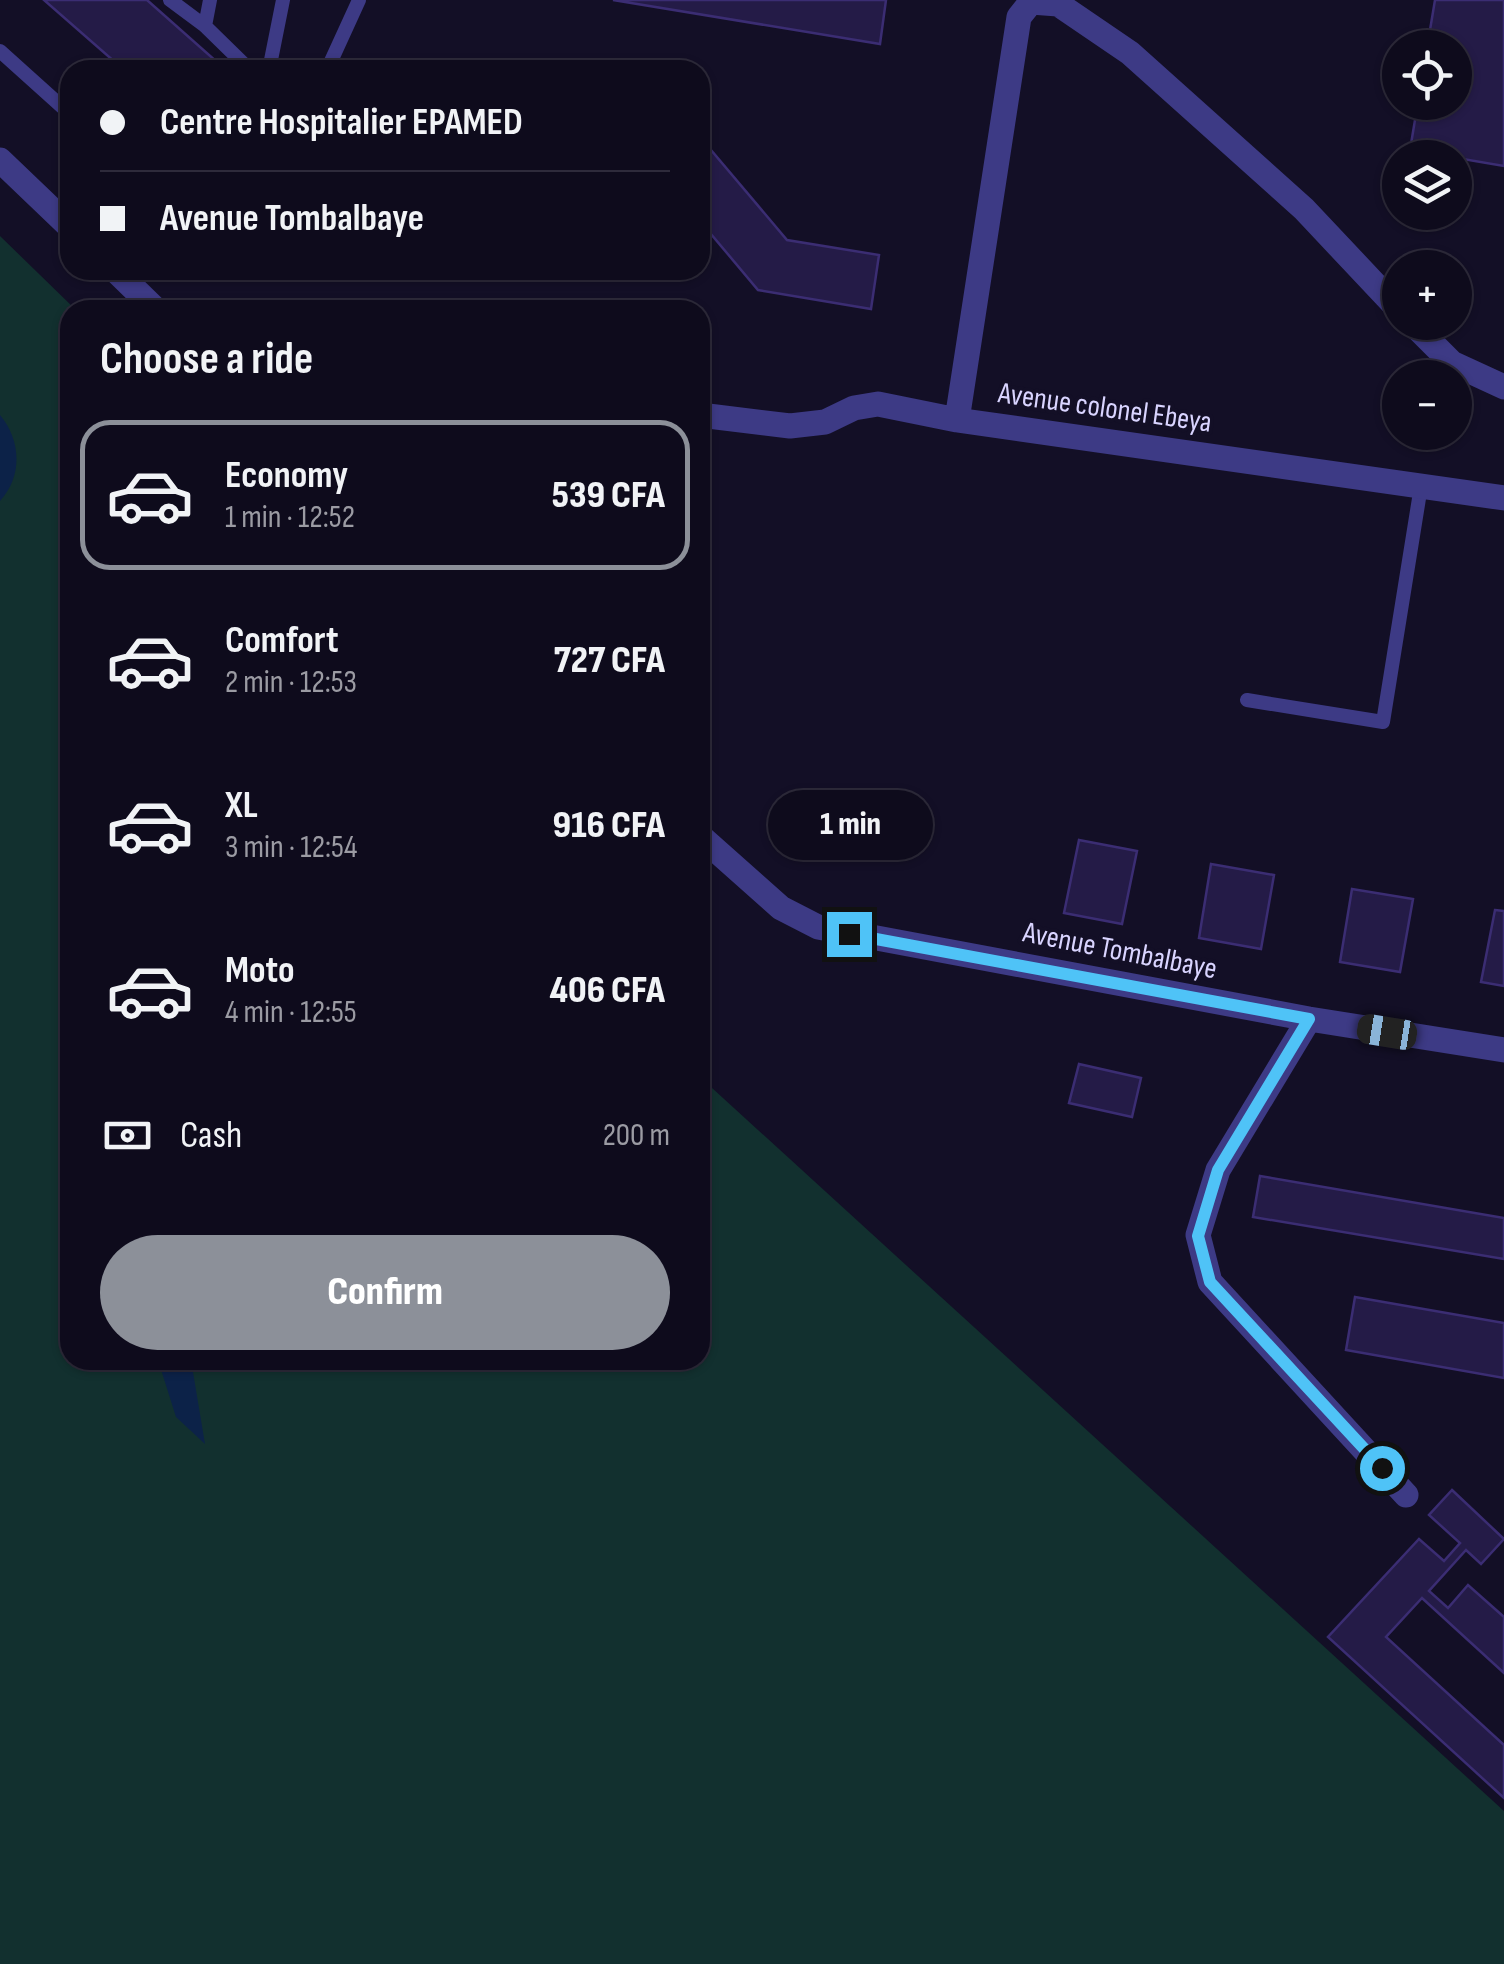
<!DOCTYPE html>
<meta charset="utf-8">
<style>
:root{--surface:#0e0b1c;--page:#171425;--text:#f1f3f6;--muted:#9b9ba3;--line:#2e2b3b;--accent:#8c9099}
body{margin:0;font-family:"Sofia Sans Condensed",sans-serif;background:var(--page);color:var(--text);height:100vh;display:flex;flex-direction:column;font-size:38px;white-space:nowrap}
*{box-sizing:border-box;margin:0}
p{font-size:32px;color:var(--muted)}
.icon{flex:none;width:55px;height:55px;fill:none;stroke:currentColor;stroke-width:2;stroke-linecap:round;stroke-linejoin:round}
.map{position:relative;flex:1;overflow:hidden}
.side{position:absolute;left:60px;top:300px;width:650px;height:1070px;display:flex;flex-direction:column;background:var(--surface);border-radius:30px;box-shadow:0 2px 8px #0004,0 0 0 2px var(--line)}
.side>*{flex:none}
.banner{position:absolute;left:60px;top:60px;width:650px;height:220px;border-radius:30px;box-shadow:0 2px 8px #0004,0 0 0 2px var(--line);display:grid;align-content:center;height:220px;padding:0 40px;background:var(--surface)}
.controls{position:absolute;left:1382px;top:30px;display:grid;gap:20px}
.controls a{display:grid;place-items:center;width:90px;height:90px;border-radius:50%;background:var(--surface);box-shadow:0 2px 8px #0004,0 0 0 2px var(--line);font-size:50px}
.end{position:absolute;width:45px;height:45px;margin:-22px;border:12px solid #4fc3f7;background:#111;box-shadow:0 0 0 5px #111}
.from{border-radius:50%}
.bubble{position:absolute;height:70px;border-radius:35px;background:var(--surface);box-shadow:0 2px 8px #0004,0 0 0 2px var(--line);font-size:32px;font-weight:800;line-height:70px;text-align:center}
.car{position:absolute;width:30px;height:60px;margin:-30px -15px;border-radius:12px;box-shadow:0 0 8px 2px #0007;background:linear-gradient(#222 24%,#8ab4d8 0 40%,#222 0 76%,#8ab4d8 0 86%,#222 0)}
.banner b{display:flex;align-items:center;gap:35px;height:95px;font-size:38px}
.banner b+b{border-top:2px solid var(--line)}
.banner i{width:25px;height:25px;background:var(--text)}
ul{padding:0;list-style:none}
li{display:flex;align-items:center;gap:30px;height:150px;margin:0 20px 15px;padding:0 20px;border:5px solid transparent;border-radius:30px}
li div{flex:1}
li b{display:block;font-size:38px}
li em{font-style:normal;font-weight:800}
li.selected{border-color:var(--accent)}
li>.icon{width:90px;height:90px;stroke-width:1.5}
h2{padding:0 40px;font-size:45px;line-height:120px}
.pay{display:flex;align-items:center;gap:25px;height:110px;padding:0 40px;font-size:38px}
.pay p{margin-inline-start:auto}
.primary-button{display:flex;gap:20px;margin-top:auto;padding:20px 40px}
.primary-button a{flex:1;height:115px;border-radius:60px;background:var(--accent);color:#fff;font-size:40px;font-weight:800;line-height:115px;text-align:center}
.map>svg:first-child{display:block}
.green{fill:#12302f}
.water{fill:#0c2248}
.building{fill:#241b47;stroke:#3b2d73;stroke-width:2.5}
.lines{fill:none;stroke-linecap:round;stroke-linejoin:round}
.lane{stroke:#3d3a85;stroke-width:14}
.street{stroke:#3d3a85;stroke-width:25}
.route{stroke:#4fc3f7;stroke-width:12}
.labels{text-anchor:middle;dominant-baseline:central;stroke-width:8;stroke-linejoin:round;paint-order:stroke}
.street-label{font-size:30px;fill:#d9d4ff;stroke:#130f26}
</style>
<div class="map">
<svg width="1504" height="1964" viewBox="0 0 1504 1964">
<rect width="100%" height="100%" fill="#130f26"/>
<!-- green -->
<path class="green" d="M 0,236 L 76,310 L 70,310 L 70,1360 L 700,1360 L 700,1077 L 1504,1811 L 1504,1964 L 0,1964 Z"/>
<!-- water -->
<path class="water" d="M 0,415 C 21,440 23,476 0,501 Z
M 158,1360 L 191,1360 L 205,1444 L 176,1417 Z"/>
<!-- building -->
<path class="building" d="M 44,0 L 147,0 L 226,70 L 124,70 Z
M 613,0 L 886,0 L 880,44 Z
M 1435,0 L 1504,0 L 1504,166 L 1410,150 L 1418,102 L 1455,102 L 1455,48 L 1427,48 Z
M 700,137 L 787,240 L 879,255 L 871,309 L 758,290 L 700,221 Z
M 1079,840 L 1137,851 L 1122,924 L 1064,913 Z
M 1211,864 L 1274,875 L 1261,949 L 1199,938 Z
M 1352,889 L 1413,899 L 1400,972 L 1340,962 Z
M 1495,910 L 1504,911 L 1504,986 L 1481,982 Z
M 1079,1064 L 1141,1078 L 1132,1117 L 1069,1103 Z
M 1260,1176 L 1504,1218 L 1504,1259 L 1253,1217 Z
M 1355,1297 L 1504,1323 L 1504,1378 L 1346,1350 Z
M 1452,1490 L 1504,1539 L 1481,1564 L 1466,1550 L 1429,1591 L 1448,1608 L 1468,1585 L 1504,1617 L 1504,1673 L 1422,1598 L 1386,1637 L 1504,1745 L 1504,1798 L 1328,1637 L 1419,1539 L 1444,1561 L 1460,1543 L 1429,1515 Z"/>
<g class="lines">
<!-- lane -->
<path class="lane" d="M 170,0 L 205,26 L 250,70
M 205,26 L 210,0
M 0,51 L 70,114
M 269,70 L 283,0
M 327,70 L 359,0
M 1247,700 L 1383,722 L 1421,486"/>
<!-- street -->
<path class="street" d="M 0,160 L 70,227
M 115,270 L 156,310
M 1411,322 L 1452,363 L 1504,387
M 700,415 L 790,426 L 825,422 L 854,408 L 878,404 L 957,420 L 1504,498
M 957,420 L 1019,17 L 1031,2 L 1058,4 L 1130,53 L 1304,209 L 1400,311
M 700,836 L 781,908 L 818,927 L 1309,1019 L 1504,1050
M 1309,1019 L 1218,1170 L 1198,1235 L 1210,1282 L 1406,1495"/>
</g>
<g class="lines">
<!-- route -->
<path class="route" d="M 849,934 L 1309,1019 L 1218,1170 L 1198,1236 L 1210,1282 L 1382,1468"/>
</g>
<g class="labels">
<!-- street labels -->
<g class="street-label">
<text transform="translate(1105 408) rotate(8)">Avenue colonel Ebeya</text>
<text transform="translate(1120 951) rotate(11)">Avenue Tombalbaye</text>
</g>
</g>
</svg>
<div class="controls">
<a><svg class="icon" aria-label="locate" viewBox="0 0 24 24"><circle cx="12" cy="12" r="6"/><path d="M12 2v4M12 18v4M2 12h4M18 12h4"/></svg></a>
<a><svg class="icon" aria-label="layers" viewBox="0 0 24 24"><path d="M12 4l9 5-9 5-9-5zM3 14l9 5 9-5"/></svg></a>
<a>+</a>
<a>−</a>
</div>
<i class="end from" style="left:1382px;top:1468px"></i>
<i class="end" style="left:849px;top:934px"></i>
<div class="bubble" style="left:768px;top:790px;width:165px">1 min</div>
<i class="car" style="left:1387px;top:1032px;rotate:279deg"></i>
<div class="banner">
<b><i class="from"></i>Centre Hospitalier EPAMED</b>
<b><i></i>Avenue Tombalbaye</b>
</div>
<section class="side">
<h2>Choose a ride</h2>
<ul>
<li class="selected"><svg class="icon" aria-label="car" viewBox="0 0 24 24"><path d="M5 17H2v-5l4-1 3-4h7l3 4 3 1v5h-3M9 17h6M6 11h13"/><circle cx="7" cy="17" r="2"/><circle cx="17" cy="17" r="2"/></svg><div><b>Economy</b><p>1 min · 12:52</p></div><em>539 CFA</em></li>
<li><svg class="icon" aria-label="car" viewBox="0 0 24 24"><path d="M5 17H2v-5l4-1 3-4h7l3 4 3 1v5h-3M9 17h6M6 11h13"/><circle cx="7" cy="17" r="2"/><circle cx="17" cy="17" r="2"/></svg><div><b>Comfort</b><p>2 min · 12:53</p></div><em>727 CFA</em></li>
<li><svg class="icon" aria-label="car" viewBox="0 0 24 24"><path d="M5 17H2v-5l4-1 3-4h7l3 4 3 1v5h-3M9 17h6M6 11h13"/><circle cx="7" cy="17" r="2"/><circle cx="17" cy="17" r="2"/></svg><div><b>XL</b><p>3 min · 12:54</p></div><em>916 CFA</em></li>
<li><svg class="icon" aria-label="car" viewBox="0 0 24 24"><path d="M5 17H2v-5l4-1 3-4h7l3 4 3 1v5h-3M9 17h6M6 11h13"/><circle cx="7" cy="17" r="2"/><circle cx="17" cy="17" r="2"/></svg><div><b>Moto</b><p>4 min · 12:55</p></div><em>406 CFA</em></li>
</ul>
<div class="pay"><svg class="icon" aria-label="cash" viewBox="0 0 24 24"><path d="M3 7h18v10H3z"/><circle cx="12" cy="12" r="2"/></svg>Cash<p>200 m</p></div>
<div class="primary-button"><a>Confirm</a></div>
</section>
</div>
